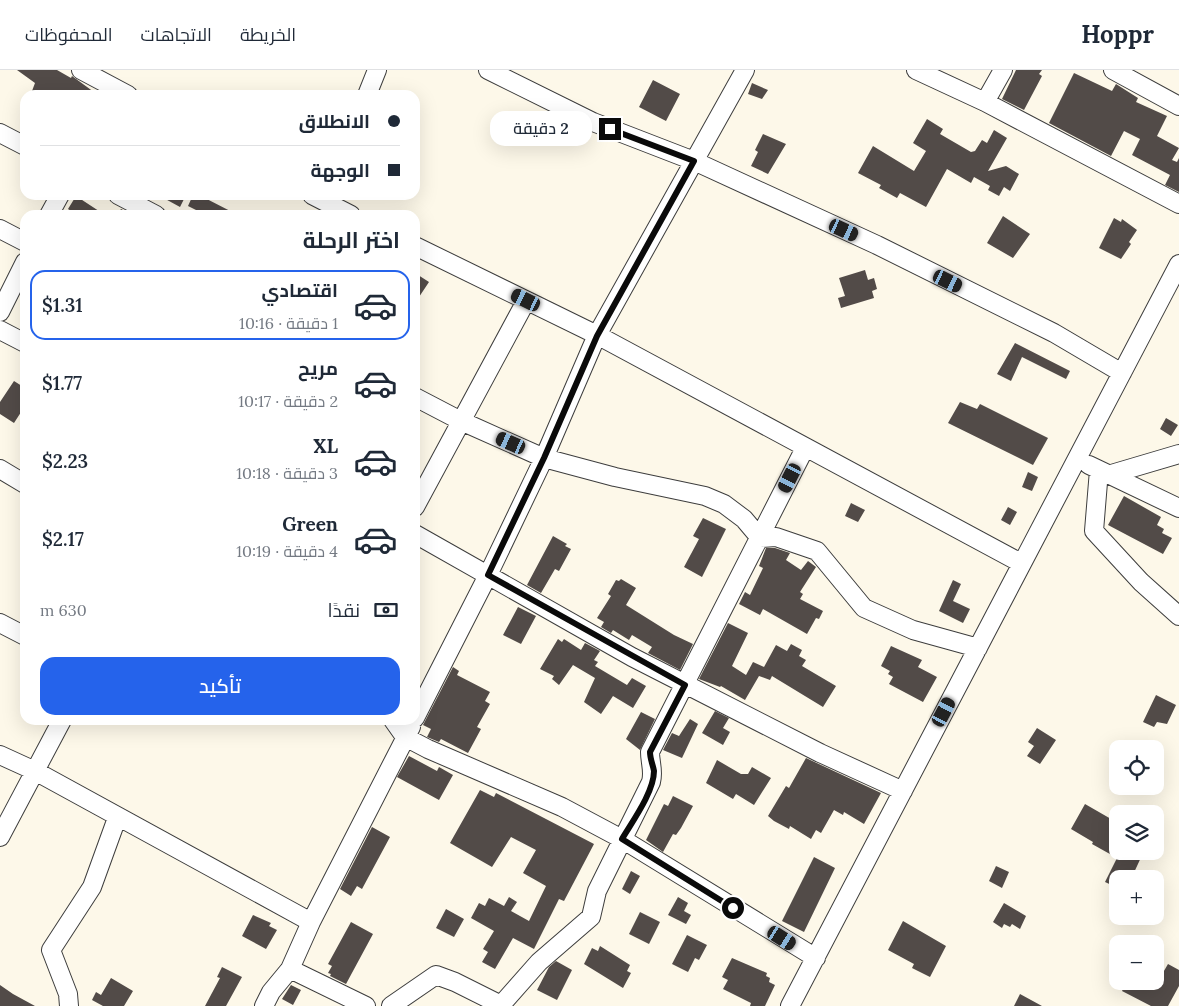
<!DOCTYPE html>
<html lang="ar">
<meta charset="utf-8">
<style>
:root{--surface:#fff;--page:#f2f2f3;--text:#1f2937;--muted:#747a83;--line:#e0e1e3;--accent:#2563eb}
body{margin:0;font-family:Lora,Cairo,serif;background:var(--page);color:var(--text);direction:rtl;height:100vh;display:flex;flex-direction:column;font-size:19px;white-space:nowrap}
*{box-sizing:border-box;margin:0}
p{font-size:16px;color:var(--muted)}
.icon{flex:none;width:28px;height:28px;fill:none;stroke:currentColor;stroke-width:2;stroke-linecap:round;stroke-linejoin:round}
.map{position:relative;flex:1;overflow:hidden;direction:ltr}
.details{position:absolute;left:20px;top:140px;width:400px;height:515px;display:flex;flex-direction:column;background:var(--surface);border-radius:15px;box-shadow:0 5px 20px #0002;direction:rtl}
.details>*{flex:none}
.hud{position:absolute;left:20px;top:20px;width:400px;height:110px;border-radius:15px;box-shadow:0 5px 20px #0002;direction:rtl;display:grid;align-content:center;height:110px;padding:0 20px;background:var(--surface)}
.controls{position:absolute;left:1109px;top:670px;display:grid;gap:10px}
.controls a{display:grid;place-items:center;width:55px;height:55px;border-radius:10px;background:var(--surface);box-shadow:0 5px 20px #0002;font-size:25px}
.end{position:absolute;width:22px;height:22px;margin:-11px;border:6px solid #0a0a0a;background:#fff;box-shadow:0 0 0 2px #fff}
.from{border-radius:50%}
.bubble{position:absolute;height:35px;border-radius:15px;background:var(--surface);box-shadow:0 5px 20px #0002;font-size:16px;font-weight:600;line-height:35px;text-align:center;direction:rtl}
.car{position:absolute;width:15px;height:30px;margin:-15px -8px;border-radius:6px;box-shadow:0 0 4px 1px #0007;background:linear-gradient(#222 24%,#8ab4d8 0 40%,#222 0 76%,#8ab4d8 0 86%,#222 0)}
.hud b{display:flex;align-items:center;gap:18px;height:48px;font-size:19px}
.hud b+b{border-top:1px solid var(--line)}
.hud i{width:12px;height:12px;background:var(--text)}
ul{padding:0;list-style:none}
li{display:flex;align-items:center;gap:15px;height:70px;margin:0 10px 8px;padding:0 10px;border:2px solid transparent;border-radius:15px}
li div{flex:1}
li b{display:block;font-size:19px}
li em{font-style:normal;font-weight:600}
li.active{border-color:var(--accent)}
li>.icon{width:45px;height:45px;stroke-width:1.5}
h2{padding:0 20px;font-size:22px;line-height:60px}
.pay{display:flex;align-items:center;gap:12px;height:55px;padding:0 20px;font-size:19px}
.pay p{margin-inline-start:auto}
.action{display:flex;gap:10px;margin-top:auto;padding:10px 20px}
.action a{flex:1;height:58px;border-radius:15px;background:var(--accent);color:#fff;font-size:20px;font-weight:600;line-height:58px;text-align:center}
header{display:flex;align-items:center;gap:30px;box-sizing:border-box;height:70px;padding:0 25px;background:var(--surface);border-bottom:1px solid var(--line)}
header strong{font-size:24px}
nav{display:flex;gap:28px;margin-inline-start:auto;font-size:18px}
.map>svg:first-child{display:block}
.building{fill:#524b48}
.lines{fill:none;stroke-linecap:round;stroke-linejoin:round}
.minor-casing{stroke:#3d3d3d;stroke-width:20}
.minor{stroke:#fff;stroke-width:18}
.route{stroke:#0a0a0a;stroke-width:6}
</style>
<header>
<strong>Hoppr</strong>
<nav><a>الخريطة</a><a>الاتجاهات</a><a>المحفوظات</a></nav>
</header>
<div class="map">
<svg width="1179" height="936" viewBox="0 0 1179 936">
<rect width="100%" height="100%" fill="#fdf8e9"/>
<!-- building -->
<path class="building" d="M 17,0 L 57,0 L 71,8 L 72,6 L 98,25 L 43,25 L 32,21 L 35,13 Z
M 1016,0 L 1042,0 L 1039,4 L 1042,6 L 1024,40 L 1002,29 Z
M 1074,3 L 1112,21 L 1116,14 L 1138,28 L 1136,32 L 1167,46 L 1157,66 L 1179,78 L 1172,90 L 1177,92 L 1179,88 L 1179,122 L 1165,115 L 1170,105 L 1132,85 L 1140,69 L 1124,61 L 1111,86 L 1049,53 Z
M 653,10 L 680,24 L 666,51 L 639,37 Z
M 752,13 L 768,20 L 762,29 L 748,24 Z
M 927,49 L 943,59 L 940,64 L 971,82 L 975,81 L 982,70 L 987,73 L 994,60 L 1007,68 L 988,101 L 1006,96 L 1019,104 L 1010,121 L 1004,117 L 999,126 L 988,120 L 990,116 L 974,107 L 971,113 L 947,99 L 926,137 L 900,123 L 897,128 L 879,118 L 881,115 L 858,103 L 873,76 L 914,101 L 926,81 L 913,73 Z
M 763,64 L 786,74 L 768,104 L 751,96 L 758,82 L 755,80 Z
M 158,125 L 186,125 L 180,137 Z
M 193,125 L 199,125 L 238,145 L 206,145 L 188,136 Z
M 76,126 L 105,145 L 77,145 L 68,139 Z
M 121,139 L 133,145 L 117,145 Z
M 1003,146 L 1030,164 L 1013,188 L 987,173 Z
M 1114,148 L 1121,152 L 1122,149 L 1137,160 L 1129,172 L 1131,174 L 1121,189 L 1099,178 Z
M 865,200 L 868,210 L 874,208 L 877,219 L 872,221 L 874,228 L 841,238 L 838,228 L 845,226 L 839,208 Z
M 415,203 L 429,212 L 415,233 Z
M 1015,273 L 1070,301 L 1066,309 L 1022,287 L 1011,311 L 997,304 Z
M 14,311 L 25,318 L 25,336 L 14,353 L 0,344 L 0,332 Z
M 960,332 L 977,339 L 980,334 L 1048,368 L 1033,395 L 948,353 Z
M 1166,348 L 1178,355 L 1171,366 L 1160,359 Z
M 1028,402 L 1038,407 L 1032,421 L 1022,417 Z
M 1124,426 L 1161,447 L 1157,455 L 1164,459 L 1162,463 L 1172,468 L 1163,484 L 1108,455 Z
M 851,433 L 865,440 L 858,452 L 845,446 Z
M 1008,437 L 1017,442 L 1010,455 L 1001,450 Z
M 703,448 L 726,459 L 702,507 L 684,497 L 699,469 L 693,466 Z
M 553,466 L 567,474 L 565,476 L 571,479 L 559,501 L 555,499 L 541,523 L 527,515 Z
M 766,478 L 775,478 L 790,483 L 786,490 L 801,500 L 808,491 L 816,497 L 800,522 L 803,524 L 800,529 L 823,541 L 819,549 L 816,548 L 807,564 L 763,539 L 760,545 L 739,534 L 745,522 L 750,525 L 763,498 L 759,496 Z
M 621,509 L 636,518 L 626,535 L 674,565 L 693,574 L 680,600 L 648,583 L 652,577 L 632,565 L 629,570 L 613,560 L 611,563 L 601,557 L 604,552 L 597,548 L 611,526 L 608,524 L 616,510 L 619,511 Z
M 953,510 L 961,514 L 953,531 L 970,539 L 963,553 L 939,541 Z
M 518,537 L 536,546 L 521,574 L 503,565 Z
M 728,553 L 748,563 L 732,596 L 746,605 L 753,592 L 764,597 L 776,575 L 787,581 L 791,574 L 802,580 L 799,586 L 806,590 L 802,596 L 836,616 L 823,637 L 772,606 L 770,610 L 759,606 L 745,630 L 721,616 L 720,617 L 699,609 Z
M 558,569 L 562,572 L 564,569 L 581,580 L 585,573 L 600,581 L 594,590 L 598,592 L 595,596 L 627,615 L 632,608 L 646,616 L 633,638 L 613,626 L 601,644 L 584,632 L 595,608 L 573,595 L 559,615 L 552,609 L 554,606 L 540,599 Z
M 891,576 L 922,590 L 918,597 L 937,607 L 923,632 L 889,614 L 893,607 L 888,604 L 890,601 L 881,596 Z
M 453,597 L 459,601 L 457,605 L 490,622 L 485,631 L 490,634 L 477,657 L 481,659 L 468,683 L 441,669 L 439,672 L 427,667 L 431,659 L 423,655 Z
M 1156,625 L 1176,635 L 1167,654 L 1157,652 L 1154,657 L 1143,652 Z
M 715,641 L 729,648 L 723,658 L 730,662 L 723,675 L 702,663 Z
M 641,642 L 655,649 L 640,680 L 626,669 Z
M 690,649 L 698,654 L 682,688 L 663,680 L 672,663 L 679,666 Z
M 1037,658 L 1056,670 L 1040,694 L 1027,686 L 1034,676 L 1028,672 Z
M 409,686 L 437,701 L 439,697 L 453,705 L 439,730 L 397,707 Z
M 806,688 L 881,723 L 864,754 L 844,742 L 843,745 L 834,740 L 821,763 L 816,760 L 811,769 L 790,756 L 789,759 L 774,751 L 768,746 L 786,716 L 789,718 Z
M 717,690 L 741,704 L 748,704 L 752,697 L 771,708 L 754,735 L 736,724 L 733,729 L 706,713 Z
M 480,720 L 494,727 L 496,723 L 594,774 L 564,831 L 559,829 L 534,879 L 513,868 L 495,899 L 482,892 L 488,882 L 483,879 L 494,861 L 471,848 L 479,833 L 485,836 L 489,828 L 504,836 L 509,827 L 517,832 L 511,841 L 529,851 L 546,816 L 523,803 L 536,780 L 511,767 L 492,797 L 450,773 Z
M 673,726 L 693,736 L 681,758 L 676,765 L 673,764 L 663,782 L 646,770 L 664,734 L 668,736 Z
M 1085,734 L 1118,753 L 1118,781 L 1144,781 L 1131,809 L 1118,809 L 1118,818 L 1105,812 L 1117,788 L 1092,774 L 1093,772 L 1071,759 Z
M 372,757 L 390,767 L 362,819 L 357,816 L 351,826 L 340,819 Z
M 814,787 L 835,798 L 804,862 L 782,851 Z
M 996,796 L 1009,802 L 1002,818 L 989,811 Z
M 631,801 L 640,806 L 630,824 L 622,819 Z
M 678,827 L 688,833 L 684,841 L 691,845 L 686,854 L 668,845 Z
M 1004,833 L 1026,846 L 1020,859 L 1012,854 L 1010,857 L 1004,854 L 1002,858 L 993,852 Z
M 446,839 L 464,849 L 454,867 L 436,858 Z
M 640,842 L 660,852 L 649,874 L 629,864 Z
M 253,845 L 271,853 L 269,856 L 277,860 L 266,879 L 242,866 Z
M 903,851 L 946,876 L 930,907 L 912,898 L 914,894 L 888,880 Z
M 351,852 L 373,864 L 346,914 L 330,906 L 331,904 L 328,903 L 332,896 L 328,894 Z
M 687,865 L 707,875 L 699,890 L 695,888 L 688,902 L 672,894 Z
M 600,876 L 630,895 L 627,901 L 631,903 L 623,918 L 584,894 L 592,878 L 598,881 Z
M 732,888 L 767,903 L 766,906 L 770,908 L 769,912 L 775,915 L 765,936 L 750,936 L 751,933 L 723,919 L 728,910 L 722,907 Z
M 556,891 L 572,900 L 557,930 L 537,920 L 549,897 Z
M 1168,894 L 1179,900 L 1179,916 L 1168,936 L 1151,936 L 1122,921 L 1127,911 L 1153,911 L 1157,913 Z
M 222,897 L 242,907 L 226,936 L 205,936 L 220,908 L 217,907 Z
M 111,908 L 133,921 L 124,936 L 103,936 L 92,930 L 96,922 L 101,925 Z
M 0,915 L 13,924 L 35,936 L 0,936 Z
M 291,915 L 301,920 L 293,935 L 282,929 Z
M 1020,924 L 1042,936 L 1014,936 Z"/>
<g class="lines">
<!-- minor casing -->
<g class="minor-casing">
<path id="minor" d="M 81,0 L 128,25
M 488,0 L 593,52 L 694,91 L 877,175 L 1054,263 L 1122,303
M 916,0 L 985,32 L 1179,134
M 1113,0 L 1179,36
M 367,25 L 377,0
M 985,32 L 1003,0
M 0,63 L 25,76
M 118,125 L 156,145
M 312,125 L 351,145
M 49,145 L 60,125
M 0,159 L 25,172
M 415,176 L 597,265 L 1021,493
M 0,242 L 25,192
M 0,260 L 25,273
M 415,327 L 461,351 L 544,388 L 615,407 L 705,426 L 724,434 L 744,449 L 760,468 L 776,467 L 817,481 L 864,538 L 913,560 L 978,578
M 1089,395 L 1179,438
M 0,399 L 25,414
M 1099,400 L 1094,461 L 1141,512 L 1179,546
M 1108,405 L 1179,384
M 415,437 L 526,231
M 415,464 L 632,587 L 820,683 L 903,721
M 0,553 L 25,566
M 415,648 L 488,505 L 544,388 L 597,265 L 745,0
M 393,650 L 405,667 L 428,679 L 562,737 L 622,769 L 816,888
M 0,685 L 35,701 L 311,852
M 0,767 L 62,650
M 290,899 L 366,936
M 501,935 L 539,892 L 591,847 L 597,821 L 651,712 C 654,701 650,693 650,682 L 805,378
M 69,936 L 68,924 L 51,880 L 92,817 L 117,748
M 264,936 L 271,922 L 290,899 L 311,852 L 411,657
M 391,936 L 436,905 L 455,912 L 503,936
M 790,936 L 1179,194"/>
</g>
<!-- minor -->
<use href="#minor" class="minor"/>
</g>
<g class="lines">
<!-- route -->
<path class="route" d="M 610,59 L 694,91 L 597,266 L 544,388 L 488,505 L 685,615 L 650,682 C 650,689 653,695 654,701 C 654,722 632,752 622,769 L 733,838"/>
</g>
</svg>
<div class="controls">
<a><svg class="icon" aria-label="locate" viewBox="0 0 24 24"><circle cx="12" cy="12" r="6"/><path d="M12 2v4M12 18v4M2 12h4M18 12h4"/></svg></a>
<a><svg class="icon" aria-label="layers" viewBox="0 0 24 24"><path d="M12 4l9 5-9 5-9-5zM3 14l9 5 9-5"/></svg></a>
<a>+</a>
<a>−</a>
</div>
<i class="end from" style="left:733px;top:838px"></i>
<i class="end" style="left:610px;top:59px"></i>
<div class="bubble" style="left:490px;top:41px;width:102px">2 دقيقة</div>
<i class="car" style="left:844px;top:160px;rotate:115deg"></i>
<i class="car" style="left:948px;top:211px;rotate:116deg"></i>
<i class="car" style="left:526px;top:230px;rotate:296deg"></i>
<i class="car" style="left:511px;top:373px;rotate:294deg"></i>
<i class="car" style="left:790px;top:408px;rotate:207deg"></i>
<i class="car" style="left:944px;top:642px;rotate:28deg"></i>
<i class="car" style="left:782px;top:868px;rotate:122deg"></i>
<div class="hud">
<b><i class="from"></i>الانطلاق</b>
<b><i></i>الوجهة</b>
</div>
<section class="details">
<h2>اختر الرحلة</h2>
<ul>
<li class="active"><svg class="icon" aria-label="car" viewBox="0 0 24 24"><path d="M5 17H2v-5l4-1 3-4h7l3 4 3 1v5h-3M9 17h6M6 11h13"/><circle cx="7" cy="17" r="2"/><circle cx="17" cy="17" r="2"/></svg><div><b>اقتصادي</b><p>1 دقيقة · 10:16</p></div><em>$1.31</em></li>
<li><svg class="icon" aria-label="car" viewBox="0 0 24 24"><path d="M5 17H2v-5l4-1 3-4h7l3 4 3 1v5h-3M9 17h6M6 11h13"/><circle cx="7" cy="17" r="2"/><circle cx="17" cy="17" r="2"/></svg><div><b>مريح</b><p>2 دقيقة · 10:17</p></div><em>$1.77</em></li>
<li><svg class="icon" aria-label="car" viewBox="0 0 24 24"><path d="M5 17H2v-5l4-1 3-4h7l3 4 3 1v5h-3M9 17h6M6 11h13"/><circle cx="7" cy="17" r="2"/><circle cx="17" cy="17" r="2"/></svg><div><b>XL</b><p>3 دقيقة · 10:18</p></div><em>$2.23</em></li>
<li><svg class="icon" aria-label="car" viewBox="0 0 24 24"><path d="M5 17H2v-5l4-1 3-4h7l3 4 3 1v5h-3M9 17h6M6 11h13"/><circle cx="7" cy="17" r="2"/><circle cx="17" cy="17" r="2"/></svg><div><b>Green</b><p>4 دقيقة · 10:19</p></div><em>$2.17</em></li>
</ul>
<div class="pay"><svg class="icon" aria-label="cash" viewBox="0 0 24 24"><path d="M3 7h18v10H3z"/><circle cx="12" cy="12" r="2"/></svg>نقدًا<p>630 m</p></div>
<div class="action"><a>تأكيد</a></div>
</section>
</div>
